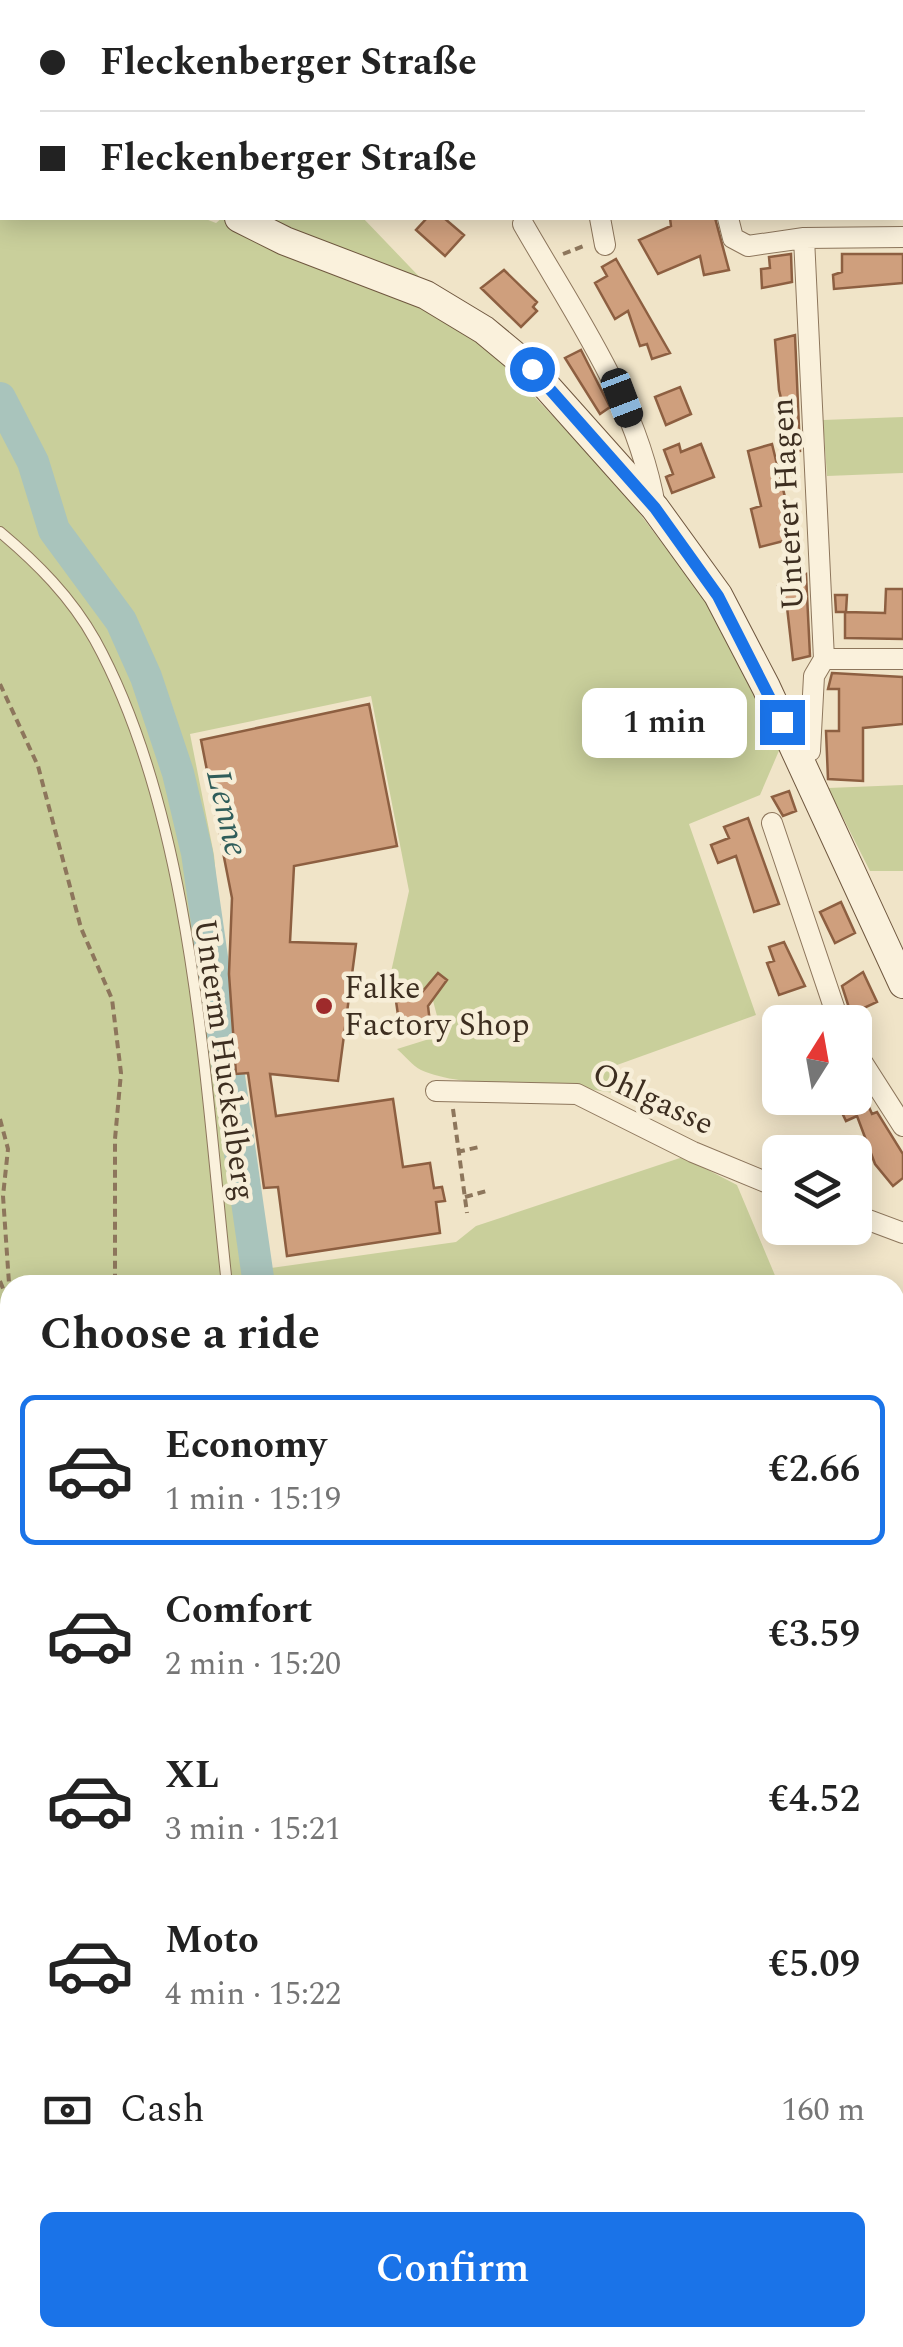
<!DOCTYPE html>
<meta charset="utf-8">
<style>
:root{--surface:#fff;--page:#f2f2f2;--text:#222;--muted:#767676;--line:#e0e0e0;--accent:#1a73e8}
body{margin:0;font-family:Spectral,serif;background:var(--page);color:var(--text);height:100vh;display:flex;flex-direction:column;font-size:38px;white-space:nowrap}
*{box-sizing:border-box;margin:0}
p{font-size:32px;color:var(--muted)}
.icon{flex:none;width:55px;height:55px;fill:none;stroke:currentColor;stroke-width:2;stroke-linecap:round;stroke-linejoin:round}
.map{position:relative;flex:1;overflow:hidden}
.side{position:absolute;left:0px;top:1275px;width:905px;height:1072px;display:flex;flex-direction:column;background:var(--surface);border-radius:30px 30px 0 0;box-shadow:0 5px 25px #0003}
.side>*{flex:none}
.top-card{position:absolute;left:0px;top:0px;width:905px;height:220px;box-shadow:0 5px 25px #0003;display:grid;align-content:center;height:220px;padding:0 40px;background:var(--surface)}
.needle{width:65px;rotate:11deg}
.buttons{position:absolute;left:762px;top:1005px;display:grid;gap:20px}
.buttons a{display:grid;place-items:center;width:110px;height:110px;border-radius:15px;background:var(--surface);box-shadow:0 5px 25px #0003;font-size:50px}
.end{position:absolute;width:45px;height:45px;margin:-22px;border:12px solid #1a73e8;background:#fff;box-shadow:0 0 0 5px #fff}
.from{border-radius:50%}
.bubble{position:absolute;height:70px;border-radius:15px;background:var(--surface);box-shadow:0 5px 25px #0003;font-size:32px;font-weight:600;line-height:70px;text-align:center}
.car{position:absolute;width:30px;height:60px;margin:-30px -15px;border-radius:12px;box-shadow:0 0 8px 2px #0007;background:linear-gradient(#222 24%,#8ab4d8 0 40%,#222 0 76%,#8ab4d8 0 86%,#222 0)}
.top-card b{display:flex;align-items:center;gap:35px;height:95px;font-size:38px}
.top-card b+b{border-top:2px solid var(--line)}
.top-card i{width:25px;height:25px;background:var(--text)}
ul{padding:0;list-style:none}
li{display:flex;align-items:center;gap:30px;height:150px;margin:0 20px 15px;padding:0 20px;border:5px solid transparent;border-radius:15px}
li div{flex:1}
li b{display:block;font-size:38px}
li em{font-style:normal;font-weight:600}
li.active{border-color:var(--accent)}
li>.icon{width:90px;height:90px;stroke-width:1.5}
h2{padding:0 40px;font-size:45px;line-height:120px}
.pay{display:flex;align-items:center;gap:25px;height:110px;padding:0 40px;font-size:38px}
.pay p{margin-inline-start:auto}
.button{display:flex;gap:20px;margin-top:auto;padding:20px 40px}
.button a{flex:1;height:115px;border-radius:15px;background:var(--accent);color:#fff;font-size:40px;font-weight:600;line-height:115px;text-align:center}
.map>svg:first-child{display:block}
.green{fill:#c9cf9b}
.lines{fill:none;stroke-linecap:round;stroke-linejoin:round}
.river{stroke:#a9c4bc;stroke-width:32}
.building{fill:#cf9f7d;stroke:#8d5f41;stroke-width:2.5}
.lane-casing{stroke:#8d765c;stroke-width:12}
.street-casing{stroke:#8d765c;stroke-width:22}
.secondary-casing{stroke:#6f573f;stroke-width:30}
.path{stroke:#8d765c;stroke-width:4;stroke-dasharray:8 5;stroke-linecap:butt}
.lane{stroke:#faf1dc;stroke-width:10}
.street{stroke:#faf1dc;stroke-width:20}
.secondary{stroke:#faf1dc;stroke-width:28}
.route{stroke:#1a73e8;stroke-width:12}
.poi-dot{fill:#9e2a2b;stroke:#f7eed8;stroke-width:4}
.labels{text-anchor:middle;dominant-baseline:central;stroke-width:9;stroke-linejoin:round;paint-order:stroke}
.street-label{font-size:32px;fill:#3d2e20;stroke:#f7eed8}
.poi-label{font-size:32px;fill:#3d2e20;stroke:#f7eed8;text-anchor:start}
.water-label{font-size:35px;font-style:italic;fill:#2f5d5a;stroke:#f7eed8}
</style>
<div class="map">
<svg width="903" height="2347" viewBox="0 0 903 2347">
<rect width="100%" height="100%" fill="#f0e4c8"/>
<!-- green -->
<path class="green" d="M 90,0 L 450,0 L 451,2 L 93,2 Z
M 0,29 L 2,218 L 203,218 L 216,223 L 222,218 L 363,218 L 615,481 L 703,597 L 781,746 L 760,795 L 689,824 L 756,1015 L 617,1065 L 612,1093 C 558,1081 464,1090 421,1070 C 413,1066 404,1055 397,1049 L 442,1035 L 431,993 L 387,990 L 409,891 L 371,696 L 190,734 L 214,855 L 234,1076 L 264,1269 L 456,1242 L 476,1226 L 683,1157 L 737,1185 L 779,1285 L 10,1285 L 10,2338 L 813,2338 L 821,2347 L 0,2347 Z
M 903,417 L 903,473 L 827,476 L 823,420 Z
M 903,785 L 903,871 L 870,871 L 828,788 Z
M 903,1452 L 903,1617 L 895,1607 L 895,1456 Z
M 895,1617 L 903,1627 L 903,2127 L 895,2126 Z"/>
<g class="lines">
<!-- river -->
<path class="river" d="M 0,398 L 33,462 L 54,530 L 121,621 L 146,677 L 178,773 L 197,853 L 259,1285
M 895,2297 L 903,2296"/>
</g>
<!-- building -->
<path class="building" d="M 427,218 L 444,218 L 464,235 L 445,256 L 416,230 Z
M 670,218 L 715,218 L 729,270 L 704,275 L 700,256 L 658,274 L 639,240 L 671,226 Z
M 791,254 L 792,282 L 762,288 L 761,269 L 770,268 L 769,257 Z
M 842,254 L 903,254 L 903,283 L 834,289 L 833,275 L 842,272 Z
M 616,259 L 670,353 L 652,359 L 647,344 L 640,346 L 628,311 L 615,319 L 595,283 L 607,276 L 602,267 Z
M 504,270 L 537,302 L 533,307 L 537,311 L 521,327 L 481,288 Z
M 795,335 L 800,451 L 794,452 L 779,390 L 775,340 Z
M 581,350 L 610,407 L 600,414 L 565,358 Z
M 680,387 L 691,414 L 666,425 L 655,397 Z
M 679,444 L 681,452 L 701,444 L 714,477 L 672,493 L 666,477 L 673,474 L 664,450 Z
M 772,444 L 795,538 L 760,547 L 751,509 L 761,506 L 748,451 Z
M 806,574 L 810,656 L 793,660 L 787,607 L 778,586 Z
M 886,589 L 903,589 L 903,639 L 845,638 L 845,612 L 836,612 L 835,595 L 847,595 L 846,612 L 885,613 Z
M 832,673 L 903,677 L 903,724 L 863,728 L 863,781 L 828,779 L 826,731 L 839,731 L 839,689 L 828,689 Z
M 369,704 L 397,846 L 294,866 L 290,942 L 356,944 L 338,1081 L 270,1074 L 276,1116 L 393,1099 L 403,1167 L 430,1163 L 434,1188 L 442,1187 L 445,1201 L 436,1202 L 440,1233 L 287,1256 L 278,1187 L 264,1188 L 248,1073 L 236,1074 L 229,974 L 232,898 L 201,740 Z
M 789,791 L 796,811 L 783,816 L 772,797 Z
M 748,818 L 779,904 L 754,912 L 736,856 L 718,863 L 711,845 L 729,838 L 724,827 Z
M 841,902 L 855,933 L 835,943 L 820,912 Z
M 784,942 L 805,986 L 779,995 L 767,963 L 774,961 L 769,947 Z
M 863,972 L 877,1002 L 851,1014 L 842,986 Z
M 438,973 L 447,980 L 428,1006 L 431,1031 L 401,1036 L 396,1001 L 417,998 Z
M 835,1098 L 865,1098 L 872,1114 L 877,1112 L 903,1154 L 903,1178 L 893,1186 L 875,1164 L 857,1116 L 846,1121 Z"/>
<g class="lines">
<!-- lane casing -->
<g class="lane-casing">
<path id="lane" d="M 0,166 L 2,167
M 0,532 C 37,563 71,597 95,640 C 193,818 205,1084 227,1285"/>
</g>
<!-- street casing -->
<g class="street-casing">
<path id="street" d="M 559,0 L 559,2
M 701,2 L 702,0
M 600,218 L 605,245
M 728,218 L 733,238 L 748,246 L 804,238 L 903,237
M 523,224 C 575,315 637,401 655,506
M 824,659 L 903,659
M 798,757 L 810,751 L 814,676 L 824,659 L 804,238
M 772,823 L 839,1022
M 855,1051 L 903,1126
M 436,1091 L 577,1094 L 693,1152 L 780,1188
M 855,1215 L 903,1233"/>
</g>
<!-- secondary casing -->
<g class="secondary-casing">
<path id="secondary" d="M 17,0 L 24,2
M 239,218 L 285,241 L 426,295 L 484,330 L 531,369 L 655,508 L 718,595 L 766,687 L 903,984"/>
</g>
<!-- path -->
<path class="path" d="M 83,0 L 86,2
M 302,0 L 303,2
M 0,35 L 2,31
M 563,254 L 586,245
M 0,684 L 38,766 L 81,928 L 112,999 L 121,1073 L 115,1139 L 115,1285
M 453,1109 L 467,1213
M 0,1119 L 8,1149 L 3,1196 L 10,1298
M 457,1152 L 479,1147
M 465,1197 L 490,1190
M 0,1281 L 10,1306
M 895,2319 L 903,2317
M 722,2338 L 740,2347
M 765,2338 L 785,2347
M 836,2347 L 855,2338"/>
<!-- lane -->
<use href="#lane" class="lane"/>
<!-- street -->
<use href="#street" class="street"/>
<!-- secondary -->
<use href="#secondary" class="secondary"/>
</g>
<g class="lines">
<!-- route -->
<path class="route" d="M 532,369 L 655,508 L 718,596 L 782,722"/>
</g>
<!-- markers -->
<circle class="poi-dot" cx="324" cy="1006" r="10"/>
<g class="labels">
<!-- street labels -->
<g class="street-label">
<text transform="translate(788 504) rotate(-93)">Unterer Hagen</text>
<text transform="translate(224 1060) rotate(82)">Unterm Huckelberg</text>
<text transform="translate(653 1099) rotate(25)">Ohlgasse</text>
</g>
<!-- poi labels -->
<g class="poi-label">
<text x="344" y="988">Falke<tspan x="344" dy="37">Factory Shop</tspan></text>
</g>
<!-- water labels -->
<g class="water-label">
<text transform="translate(227 813) rotate(77)">Lenne</text>
</g>
</g>
</svg>
<div class="buttons">
<a><svg class="needle" viewBox="-14 -14 28 28"><path d="M0-13l5 13h-10z" fill="#e53935"/><path d="M0 13l5-13h-10z" fill="#767676"/></svg></a>
<a><svg class="icon" aria-label="layers" viewBox="0 0 24 24"><path d="M12 4l9 5-9 5-9-5zM3 14l9 5 9-5"/></svg></a>
</div>
<i class="end from" style="left:532px;top:369px"></i>
<i class="end" style="left:782px;top:722px"></i>
<div class="bubble" style="left:582px;top:688px;width:165px">1 min</div>
<i class="car" style="left:622px;top:398px;rotate:159deg"></i>
<div class="top-card">
<b><i class="from"></i>Fleckenberger Straße</b>
<b><i></i>Fleckenberger Straße</b>
</div>
<section class="side">
<h2>Choose a ride</h2>
<ul>
<li class="active"><svg class="icon" aria-label="car" viewBox="0 0 24 24"><path d="M5 17H2v-5l4-1 3-4h7l3 4 3 1v5h-3M9 17h6M6 11h13"/><circle cx="7" cy="17" r="2"/><circle cx="17" cy="17" r="2"/></svg><div><b>Economy</b><p>1 min · 15:19</p></div><em>€2.66</em></li>
<li><svg class="icon" aria-label="car" viewBox="0 0 24 24"><path d="M5 17H2v-5l4-1 3-4h7l3 4 3 1v5h-3M9 17h6M6 11h13"/><circle cx="7" cy="17" r="2"/><circle cx="17" cy="17" r="2"/></svg><div><b>Comfort</b><p>2 min · 15:20</p></div><em>€3.59</em></li>
<li><svg class="icon" aria-label="car" viewBox="0 0 24 24"><path d="M5 17H2v-5l4-1 3-4h7l3 4 3 1v5h-3M9 17h6M6 11h13"/><circle cx="7" cy="17" r="2"/><circle cx="17" cy="17" r="2"/></svg><div><b>XL</b><p>3 min · 15:21</p></div><em>€4.52</em></li>
<li><svg class="icon" aria-label="car" viewBox="0 0 24 24"><path d="M5 17H2v-5l4-1 3-4h7l3 4 3 1v5h-3M9 17h6M6 11h13"/><circle cx="7" cy="17" r="2"/><circle cx="17" cy="17" r="2"/></svg><div><b>Moto</b><p>4 min · 15:22</p></div><em>€5.09</em></li>
</ul>
<div class="pay"><svg class="icon" aria-label="cash" viewBox="0 0 24 24"><path d="M3 7h18v10H3z"/><circle cx="12" cy="12" r="2"/></svg>Cash<p>160 m</p></div>
<div class="button"><a>Confirm</a></div>
</section>
</div>
